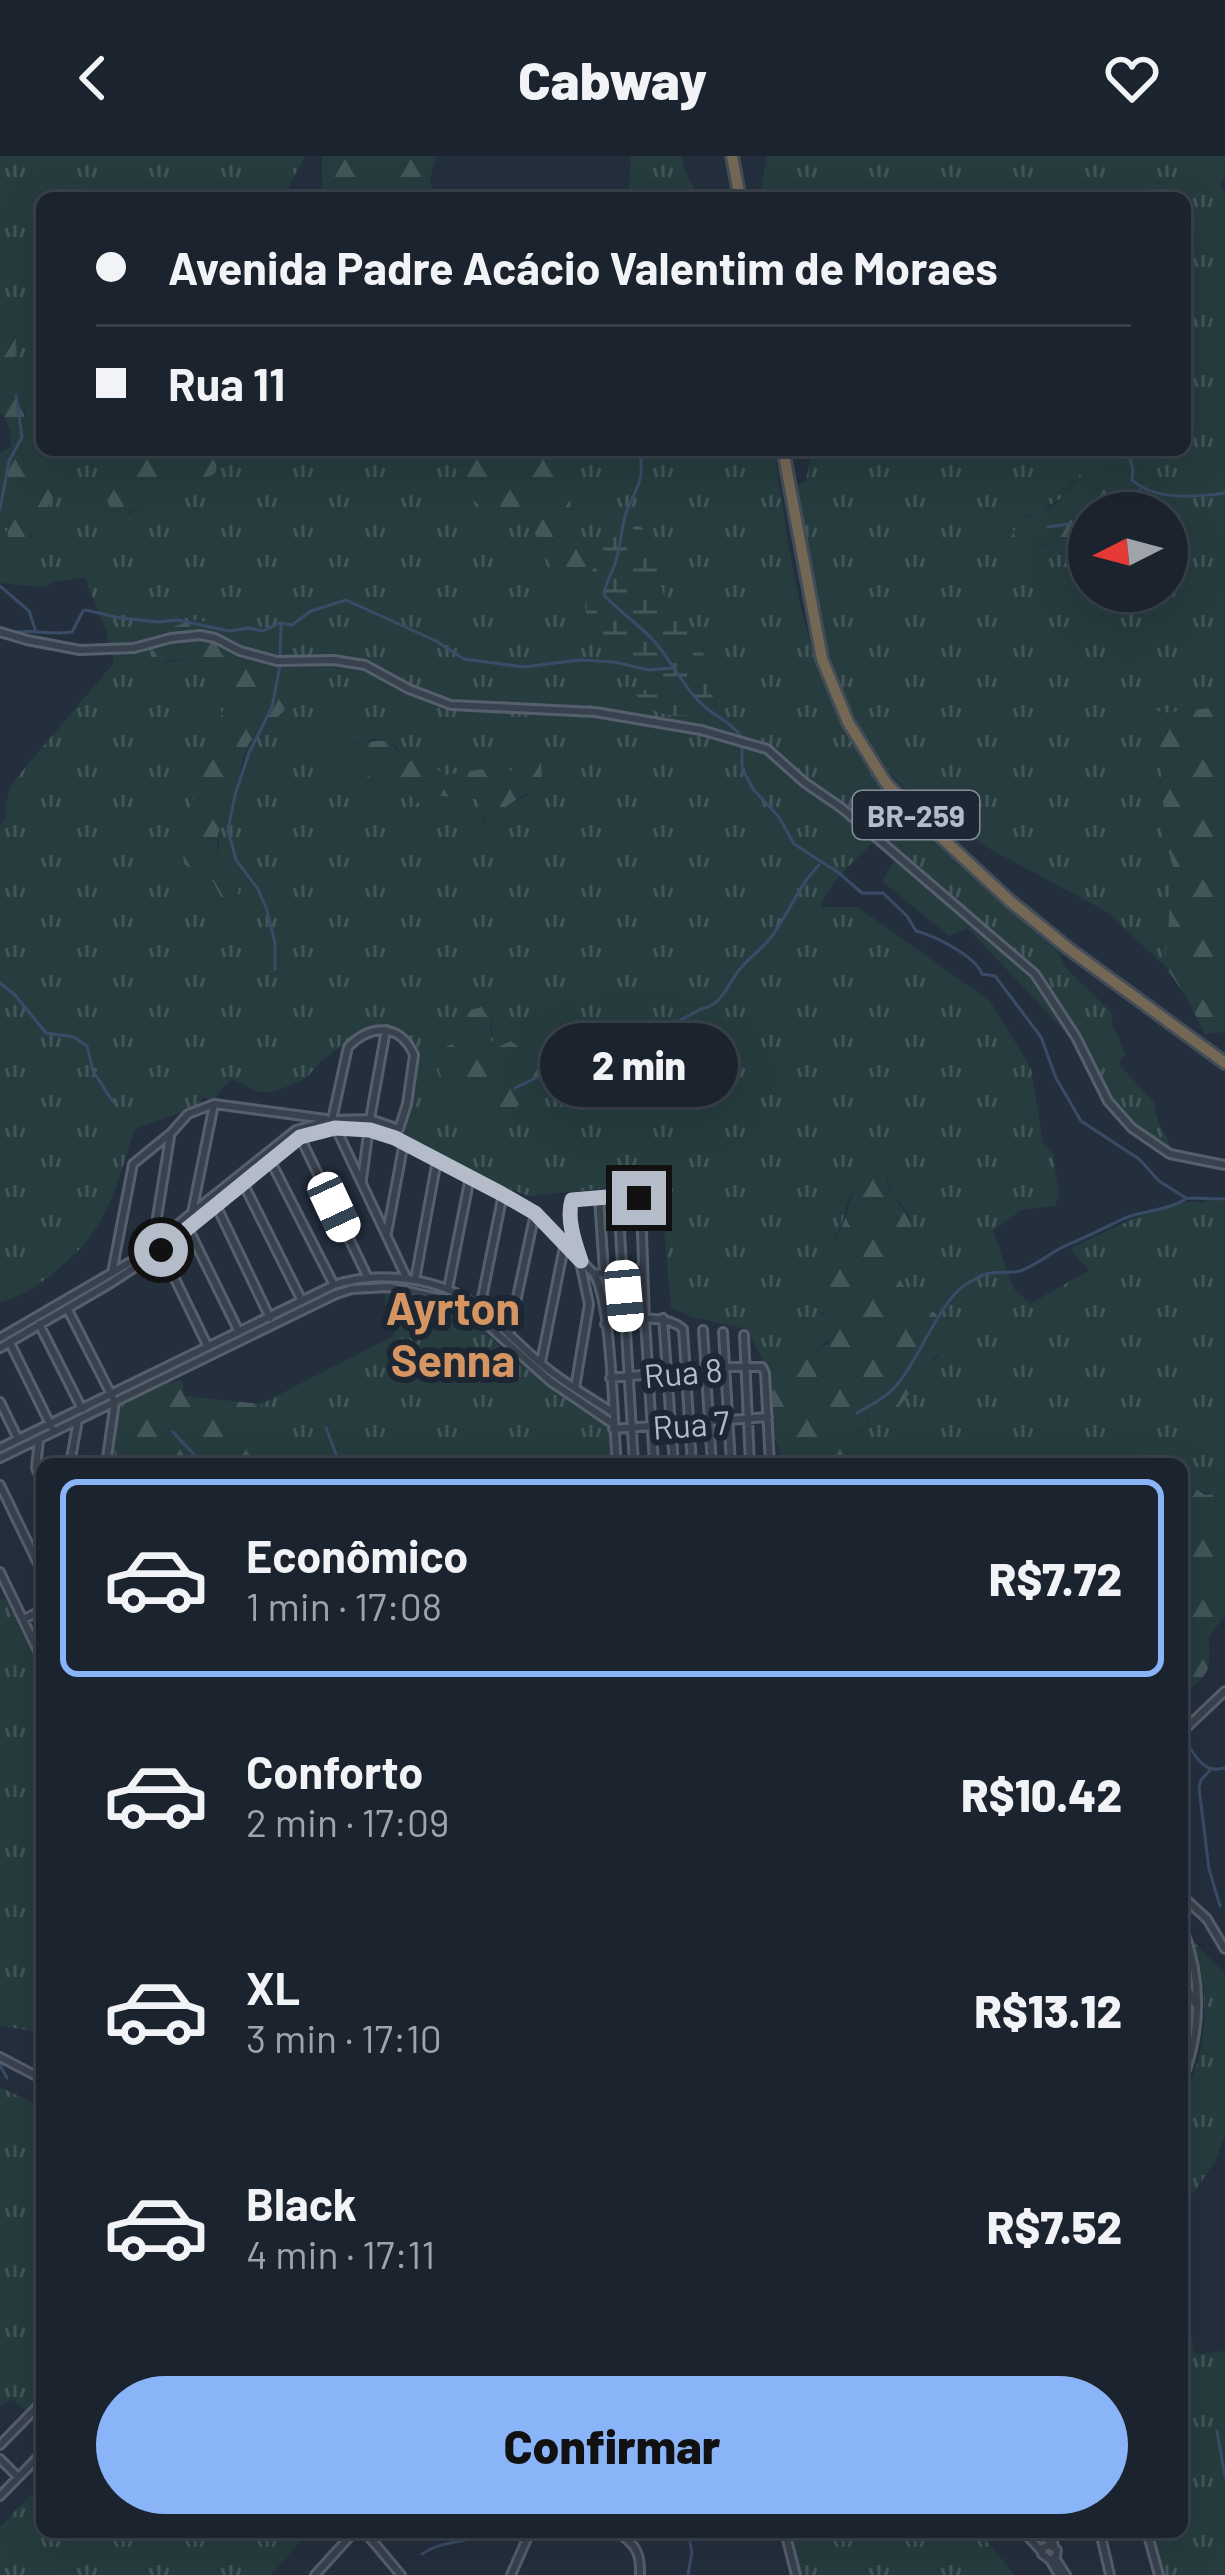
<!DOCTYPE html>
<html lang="pt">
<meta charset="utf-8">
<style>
:root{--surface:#1b232e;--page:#282f3a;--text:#f1f3f6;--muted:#a0a4aa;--line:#39404a;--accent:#8ab4f8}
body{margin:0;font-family:Barlow,sans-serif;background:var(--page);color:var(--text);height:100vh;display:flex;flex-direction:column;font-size:45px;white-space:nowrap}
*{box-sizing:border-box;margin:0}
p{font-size:39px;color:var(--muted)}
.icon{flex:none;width:66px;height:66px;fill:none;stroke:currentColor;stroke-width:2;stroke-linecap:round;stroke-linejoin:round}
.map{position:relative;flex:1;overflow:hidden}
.side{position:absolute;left:36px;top:1302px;width:1152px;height:1080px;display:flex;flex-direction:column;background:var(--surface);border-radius:18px;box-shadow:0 12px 48px #0002,0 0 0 3px var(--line)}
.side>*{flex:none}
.hud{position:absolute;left:36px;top:36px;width:1155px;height:264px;border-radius:18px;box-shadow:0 12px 48px #0002,0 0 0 3px var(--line);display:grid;align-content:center;height:264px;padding:0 60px;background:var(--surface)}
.needle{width:78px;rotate:264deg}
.buttons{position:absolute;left:1068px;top:336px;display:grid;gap:24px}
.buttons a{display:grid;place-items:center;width:120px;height:120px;border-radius:50%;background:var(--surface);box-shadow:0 12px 48px #0002,0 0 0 3px var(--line);font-size:60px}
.end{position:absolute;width:54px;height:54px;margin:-27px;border:15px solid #b4bcc9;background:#111;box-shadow:0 0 0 6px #111}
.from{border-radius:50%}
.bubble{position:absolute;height:84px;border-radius:42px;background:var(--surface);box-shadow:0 12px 48px #0002,0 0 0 3px var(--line);font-size:39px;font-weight:800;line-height:84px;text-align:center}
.car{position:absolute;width:36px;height:72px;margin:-36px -18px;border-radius:15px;box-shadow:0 0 9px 3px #0007;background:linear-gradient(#fff 24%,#345 0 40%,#fff 0 76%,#345 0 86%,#fff 0)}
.hud b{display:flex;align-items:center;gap:42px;height:114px;font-size:45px}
.hud b+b{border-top:3px solid var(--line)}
.hud i{width:30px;height:30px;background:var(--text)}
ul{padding:21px 0 0;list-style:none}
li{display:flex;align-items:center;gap:36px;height:198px;margin:0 24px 18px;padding:0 36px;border:6px solid transparent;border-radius:18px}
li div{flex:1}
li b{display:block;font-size:45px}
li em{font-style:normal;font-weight:800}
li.selected{border-color:var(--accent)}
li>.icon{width:108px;height:108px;stroke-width:1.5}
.primary-button{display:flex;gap:24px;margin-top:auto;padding:24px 60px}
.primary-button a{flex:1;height:138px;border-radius:72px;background:var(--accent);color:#111;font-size:48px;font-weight:800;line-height:138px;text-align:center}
header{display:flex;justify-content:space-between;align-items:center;height:156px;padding:0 60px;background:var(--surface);font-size:54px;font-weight:800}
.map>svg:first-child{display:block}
.grass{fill:url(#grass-tufts);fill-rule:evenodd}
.forest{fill:url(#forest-firs)}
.wetland{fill:url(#wetland-marsh)}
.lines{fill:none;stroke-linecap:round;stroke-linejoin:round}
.stream{stroke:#394c67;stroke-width:3}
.minor-casing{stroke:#565f6c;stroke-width:12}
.highway-casing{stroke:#434c59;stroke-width:16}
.minor{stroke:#38414e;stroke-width:6}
.highway{stroke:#746855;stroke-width:10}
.route{stroke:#b4bcc9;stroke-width:15}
.labels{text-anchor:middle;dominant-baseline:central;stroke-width:12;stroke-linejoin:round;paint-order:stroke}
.shield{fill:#1d2633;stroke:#878f9c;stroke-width:3}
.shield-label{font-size:30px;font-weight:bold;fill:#b4bcc9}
.street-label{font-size:33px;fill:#b4bcc9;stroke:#1d2633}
.district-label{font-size:45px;font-weight:bold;fill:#d59563;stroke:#1d2633}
</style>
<header><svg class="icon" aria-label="back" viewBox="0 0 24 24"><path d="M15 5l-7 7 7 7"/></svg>Cabway<svg class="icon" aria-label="heart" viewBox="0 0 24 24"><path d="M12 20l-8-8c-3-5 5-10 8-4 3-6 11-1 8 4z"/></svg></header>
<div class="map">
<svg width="1225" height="2419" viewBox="0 0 1225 2419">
<defs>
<pattern id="grass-tufts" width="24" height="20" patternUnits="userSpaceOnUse" patternTransform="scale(3)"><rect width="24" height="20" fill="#263c3f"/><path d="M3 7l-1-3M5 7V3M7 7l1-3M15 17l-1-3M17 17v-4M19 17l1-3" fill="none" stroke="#435659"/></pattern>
<pattern id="forest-firs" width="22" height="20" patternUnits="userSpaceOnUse" patternTransform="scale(3)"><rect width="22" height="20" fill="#263c3f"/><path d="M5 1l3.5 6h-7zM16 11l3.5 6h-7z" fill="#435659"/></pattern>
<pattern id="wetland-marsh" width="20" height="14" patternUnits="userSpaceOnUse" patternTransform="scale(3)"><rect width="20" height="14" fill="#263c3f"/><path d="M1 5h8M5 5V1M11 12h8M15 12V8" fill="none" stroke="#435659"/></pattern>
</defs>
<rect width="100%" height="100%" fill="#242f3e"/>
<!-- grass -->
<path class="grass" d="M 0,0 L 305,0 L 283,42 L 42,42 L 42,273 L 30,287 C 21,258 29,251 30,223 C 12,203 13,196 19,171 L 0,171 Z
M 631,0 L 681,0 L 684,13 L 699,42 L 628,42 Z
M 767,0 L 1225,0 L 1225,22 L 1221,25 L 1222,34 L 1225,34 L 1225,571 L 1209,552 L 1164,557 L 1147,552 L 1160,602 L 1166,686 L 1173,711 L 1165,810 L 1107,756 L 983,689 L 941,654 L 915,644 L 892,619 L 863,577 L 832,512 L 820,471 L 794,333 L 806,324 L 812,294 L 1089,294 L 1083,313 L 1063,341 L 1048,350 L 1045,356 L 1023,360 L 1016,378 L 1004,395 L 1014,400 L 1024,399 L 1031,390 C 1053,389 1061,390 1071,411 L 1080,392 L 1085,388 L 1089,390 L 1089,435 L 1167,435 L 1167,357 L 1098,357 L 1116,345 L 1128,301 L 1125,294 L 1185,294 L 1185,42 L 760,42 Z
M 85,294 L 115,294 C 117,309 119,321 104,329 L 114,355 L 128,358 L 141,352 L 170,326 L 211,320 L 216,316 L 218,294 L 447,294 L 470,341 L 525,358 L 564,438 L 585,449 L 585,461 L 618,505 L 663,520 L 655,531 L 644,535 L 691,560 L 717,551 C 708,531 710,507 699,487 C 690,470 673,459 665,441 C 646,399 669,369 605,357 L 595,409 L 574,366 L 565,323 L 566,294 L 774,294 C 787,377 797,467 831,545 C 858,608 908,656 956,702 C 990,734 1023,765 1058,796 L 1066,812 L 1109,854 L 1113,861 L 1111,866 L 1126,899 L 1121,902 L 1120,910 L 1155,947 C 1153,966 1170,980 1173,1000 L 1164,999 L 1122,970 L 1072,883 L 968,772 L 949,780 L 882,725 L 897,701 L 872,687 C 855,705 828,726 821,751 L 857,751 L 990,845 L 1031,912 L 1043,987 L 1052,995 L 1059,1037 L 1055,1050 L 1021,1054 L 993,1074 L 1013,1132 L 1030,1148 L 1089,1114 L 1070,1093 C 1099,1079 1175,1038 1203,1047 L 1210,1043 L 1225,1045 L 1225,1387 L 1219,1371 L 1219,1338 C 1204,1339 1197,1331 1183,1329 L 1182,1308 L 838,1308 L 870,1263 L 890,1263 C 906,1242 919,1216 939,1199 L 935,1158 C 926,1149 911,1144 904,1133 C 898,1125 896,1115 890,1107 L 915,1081 L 908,1058 L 893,1037 L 886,1018 C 827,1033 861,1063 822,1096 L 828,1125 L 820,1158 L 835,1164 C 834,1187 820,1188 808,1203 L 789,1198 L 762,1203 L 747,1173 L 691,1161 L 671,1151 L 661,1038 L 650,1028 L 528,1040 L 437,1003 L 405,977 L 420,899 C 387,844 359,876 323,904 C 315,909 311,919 303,924 C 295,928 276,935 268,936 C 255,937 243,928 233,923 L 222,932 L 213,946 L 202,940 L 198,959 L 187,954 L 135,973 C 115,1033 109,1072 58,1113 C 37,1130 26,1139 0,1146 L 0,668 L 6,663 L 5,650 L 12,627 L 114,507 L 105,471 L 85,422 L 57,425 L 43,431 L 0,427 L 0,365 L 8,361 L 9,369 L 5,381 L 31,382 L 33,367 L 41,364 L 75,299 ZM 187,466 C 200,469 214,472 226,477 C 259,490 271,528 283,557 L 267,568 L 248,588 L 237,637 L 219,674 L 218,701 L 225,720 L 239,735 L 222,740 C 212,723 196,712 183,697 L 189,682 L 197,622 L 205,606 L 225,549 L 225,534 L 214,511 L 196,500 L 165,507 L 151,495 L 161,477 ZM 376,582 L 396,590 L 403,604 L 431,609 L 441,618 L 447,619 L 483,613 L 517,615 L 518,602 L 530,637 L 504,652 L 490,670 L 484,667 L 480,646 L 476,643 L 431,636 L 421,647 L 415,645 L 404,631 C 384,630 363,613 352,599 L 333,594 L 353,585 L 360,588 ZM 481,851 L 492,866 L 491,885 L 496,892 L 501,891 L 507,886 C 514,888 518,893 523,897 C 539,910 555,900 569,891 L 544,929 L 526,929 L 503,955 L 496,957 L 444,930 L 437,905 L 431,897 L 457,886 L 462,855 Z
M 383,1135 L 418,1139 L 471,1164 L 517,1206 L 609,1273 L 613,1308 L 277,1308 C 271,1279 255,1284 261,1248 L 395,1179 Z
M 0,1442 L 6,1444 L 42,1515 L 42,1876 L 0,1870 Z
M 1194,1786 L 1225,1818 L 1225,1979 L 1216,2004 L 1184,2051 C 1190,2070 1188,2090 1187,2109 C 1186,2135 1189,2173 1195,2198 L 1225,2195 L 1225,2419 L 1162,2419 L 1151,2376 L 1182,2376 L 1182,1945 C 1209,1892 1210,1841 1194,1786 Z
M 0,1931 L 42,1951 L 42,2272 L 32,2259 L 11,2243 L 0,2251 Z
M 42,2327 L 42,2376 L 309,2376 L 271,2419 L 0,2419 L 0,2371 Z
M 778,2376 L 979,2376 L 1015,2419 L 798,2419 L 794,2402 Z"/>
<!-- forest -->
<path class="forest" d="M 322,0 L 436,0 L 430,24 L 434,42 L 322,42 Z
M 11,167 L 19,171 C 11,205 15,200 32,228 L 24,256 L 30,286 L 42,273 L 42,294 L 85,294 L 75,299 L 41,364 L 33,367 C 30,383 27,395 8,394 C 5,381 10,373 8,362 L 0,364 L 0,297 L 11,291 C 12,277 9,267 0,256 L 0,171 Z
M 115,294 L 218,294 L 216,316 L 211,320 L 170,326 L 162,343 L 155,348 L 122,358 L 109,350 L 103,329 C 118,321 117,309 115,294 Z
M 447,294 L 566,294 L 565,323 L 574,366 L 595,409 L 585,449 L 564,438 L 526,359 C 471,363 468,337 447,294 Z
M 1089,294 L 1125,294 C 1132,324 1124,353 1089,357 L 1089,362 L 1082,366 L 1089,369 L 1089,390 L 1085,388 L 1080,392 L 1084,402 L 1080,413 L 1071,411 C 1061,391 1052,387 1031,390 L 1025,399 L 1014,400 L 1007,407 L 1002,401 C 1005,387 1015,379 1018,365 C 1027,359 1038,358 1047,353 C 1068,341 1083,318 1089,294 Z
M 198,463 C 216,471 242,480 254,496 C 259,502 258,506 264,512 C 271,518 281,519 287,527 C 306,553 256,571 247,591 C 240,605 241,622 237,637 C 231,655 217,669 217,689 C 217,714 235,726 243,747 L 238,756 L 231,759 L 213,726 L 184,708 L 183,697 L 189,682 L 197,622 L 205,606 L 225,549 L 225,533 L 214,511 L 196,500 L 156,507 L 151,501 C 153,476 175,469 198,463 Z
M 1146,551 L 1164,557 L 1210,552 L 1225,571 L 1225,876 L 1205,878 L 1187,842 L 1165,810 L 1173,711 L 1166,686 L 1160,602 L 1151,581 Z
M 338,571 L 342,572 L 356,588 C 382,585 387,578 403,604 L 426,607 L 447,619 L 500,610 L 506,614 L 517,615 L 520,596 L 534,594 L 541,604 L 542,627 L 504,652 L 496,667 L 486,670 L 480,646 L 476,643 L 442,640 L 431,636 L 422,648 L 415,645 L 404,631 C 396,631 366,621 361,615 C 358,610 356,604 352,599 L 333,594 L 328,588 L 329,576 Z
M 481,851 L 490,852 L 491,885 L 495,892 L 511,885 C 535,905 542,910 570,890 L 577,900 L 575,912 L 552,926 L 522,931 L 522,943 L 512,959 L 502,955 C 496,958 491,963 484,964 C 456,971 441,925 437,905 L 431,902 L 431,897 L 457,886 L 459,857 Z
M 878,1010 C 888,1018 886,1025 892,1036 C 901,1052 911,1063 915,1081 L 890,1107 L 897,1111 C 900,1137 918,1143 936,1158 L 942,1193 L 926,1211 L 911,1235 L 890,1263 L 879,1265 L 869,1263 L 838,1308 L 786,1308 L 770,1273 L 762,1203 C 778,1200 794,1194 808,1203 L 814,1196 L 828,1188 L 835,1165 C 823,1156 815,1158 817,1140 L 823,1135 L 827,1125 L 818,1104 C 823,1094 830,1090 837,1080 C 855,1050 843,1034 878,1010 Z
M 182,1224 L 184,1240 L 261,1248 C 256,1284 271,1279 277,1308 L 118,1308 C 97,1253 132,1231 182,1224 Z
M 1182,1328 L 1192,1330 L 1205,1339 L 1219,1337 L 1219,1371 L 1225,1387 L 1225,1459 L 1209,1481 C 1209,1513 1213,1515 1186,1537 L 1182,1536 Z"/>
<!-- wetland -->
<path class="wetland" d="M 605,357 C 669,369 646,399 665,441 C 673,459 690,470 699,487 C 710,508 707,531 717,552 C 687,563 657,567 635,537 L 655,531 L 663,520 L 618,505 L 594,487 L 588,476 L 585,449 Z"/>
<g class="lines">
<!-- stream -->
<path class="stream" d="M 639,294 C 646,324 636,331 626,357 C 621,372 621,389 616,404 C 613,417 605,426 604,439 C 621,458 644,471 659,491 C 675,511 686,535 706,552 C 719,562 733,568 742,582
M 1128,294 L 1133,314 L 1132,324 C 1155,345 1196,341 1225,337
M 0,353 L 9,305 L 22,281 L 16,239
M 1107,357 L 1140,334
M 1048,371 L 1089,365
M 0,430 L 29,455 L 35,473
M 10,477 C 31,472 51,480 72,476 L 83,455 L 86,454 L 120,462 L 159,466 L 177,464 L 229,475 L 249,472 L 263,475 L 279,467 L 292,469 L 311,455 L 346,444 L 436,485 L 464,503 L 524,511 L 579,504 L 614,506 L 649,514 L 672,512
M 280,500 L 281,469
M 742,590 L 742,612 L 753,633 L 779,661 L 794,688 L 839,717 L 862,737 L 883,737 L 907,760 L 916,775 C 936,780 976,801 982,818 L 995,820 L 1041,881 L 1056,922 L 1081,965 L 1139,1003 L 1159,1025 L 1186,1042 L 1225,1043
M 275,813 L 275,787 L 267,754 L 258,733 L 236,704 L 228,674 L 235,639 L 249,597 L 272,551 L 280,510
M 0,827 L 15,839 L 46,877 L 74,881 L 87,890 L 93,915 L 113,946
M 515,932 L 542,919 L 618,898 L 701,853 C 721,850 727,830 739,814 C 749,802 762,793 772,780 C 789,757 799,729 819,709
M 857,1257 C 873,1248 889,1240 900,1225 C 920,1200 943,1140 968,1127 C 973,1125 978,1121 983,1119 C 994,1114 1008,1118 1020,1115 C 1035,1110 1051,1096 1067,1089 C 1087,1081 1106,1071 1125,1062 C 1143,1055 1173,1053 1185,1043
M 326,1272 L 340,1308
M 173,1276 L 203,1308
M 1190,1592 C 1199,1606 1207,1617 1225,1612
M 1211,1613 L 1201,1624 L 1199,1632 L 1209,1713 L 1220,1750
M 0,1909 L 7,1922
M 1217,2275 L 1225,2321
M 688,2376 L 692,2396 L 688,2419
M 422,2398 C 444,2383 470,2387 494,2376"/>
<!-- minor casing -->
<g class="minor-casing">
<path id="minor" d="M 0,476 L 27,484 L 80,494 L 134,492 L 171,482 L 200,479 L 215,482 L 240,495 L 277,505 L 334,504 L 365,509 L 409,533 L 451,549 L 595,556 L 701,574 L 767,593 L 804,626 L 843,653 L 1035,818 L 1076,881 L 1108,945 L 1132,972 L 1170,998 L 1225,1009
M 399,973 L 407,948 L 414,899 C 400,867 371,868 348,891 L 332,964 L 407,1123
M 300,981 L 368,1122
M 270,1004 L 334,1129
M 362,1024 L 370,963 L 386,874
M 243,1027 L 302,1145
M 599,1042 L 604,1116
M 618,1042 L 634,1308
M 216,1049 L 270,1162
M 192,1057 L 214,948
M 188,1072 L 239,1176
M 387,1077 L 404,986
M 153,1086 L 170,981
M 161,1094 L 208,1191
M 112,1117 L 133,1008 L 171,977 L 188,958 L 214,948 L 326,963
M 594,1118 L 643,1112
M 415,1124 L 437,1004
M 448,1133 L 470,1021
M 480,1152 L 503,1038
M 68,1154 L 115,1246 L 106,1308
M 663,1162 L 674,1308
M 39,1168 L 82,1253
M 605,1168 C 630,1166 663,1155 683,1173 L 692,1308
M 703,1174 L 712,1308
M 723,1176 L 731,1308
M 509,1179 L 535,1057
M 744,1179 L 750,1308
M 0,1182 L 132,1105 L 296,974 L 332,964 L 370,963 L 399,973
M 10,1187 L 52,1272
M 0,1192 L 111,1127 L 161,1094 L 300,981 L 335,972 L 370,974 L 395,982 L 520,1047 L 535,1057 L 594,1118 C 612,1147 613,1267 617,1308
M 541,1206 L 565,1086
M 610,1222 L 725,1211 L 762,1211 L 765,1217 L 770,1308
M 575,1232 L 589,1148 L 571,1064 L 570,1047 L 581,1042 L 635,1039 L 641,1047 L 645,1164 L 654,1308
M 0,1246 L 18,1283
M 613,1273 L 768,1261
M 39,1284 L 36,1312 L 42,1327
M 0,1292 L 334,1129 C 380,1114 440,1121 478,1151 C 503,1170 524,1195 549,1214 C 569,1230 591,1242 612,1256
M 0,1302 L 336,1138 L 352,1133 L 389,1131 L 452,1145 L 474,1157 L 550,1225 L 613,1268
M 70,1308 L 78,1264
M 0,1329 L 42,1416
M 0,1416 L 42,1503
M 24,1463 L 42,1454
M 1182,1576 L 1225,1535
M 1182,1740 L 1207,1763 L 1225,1793
M 1182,1770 C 1202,1821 1202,1874 1182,1925
M 1182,1822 L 1195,1847
M 0,1901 L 42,1923
M 0,2289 L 42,2246
M 0,2303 L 18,2321
M 0,2340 L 42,2297
M 365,2376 L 401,2419
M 617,2376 C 635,2388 641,2396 640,2419
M 785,2376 L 796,2419
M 1024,2376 L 1042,2396
M 1046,2376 L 1049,2389 L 1057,2394 L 1056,2401 L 1050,2404 L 1042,2398 L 1043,2392 L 1049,2389
M 1051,2376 L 1054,2390
M 1100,2376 L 1110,2419
M 1147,2376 L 1159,2419
M 1055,2402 L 1066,2419
M 1050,2404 L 1059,2419
M 315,2419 L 354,2376
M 511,2419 L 530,2376"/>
</g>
<!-- highway casing -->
<g class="highway-casing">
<path id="highway" d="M 732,0 L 740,42
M 783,294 L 822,503 L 848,566 L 886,627 L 914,656 L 1010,745 L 1069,793 L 1225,907"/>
</g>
<!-- minor -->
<use href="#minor" class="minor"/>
<!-- highway -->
<use href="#highway" class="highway"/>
</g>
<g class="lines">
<!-- route -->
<path class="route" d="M 161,1094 L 300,981 L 335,972 L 370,974 L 395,982 L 502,1038 L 535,1057 L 581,1105 C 575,1087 566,1063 572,1044 L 631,1039 L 639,1042"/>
</g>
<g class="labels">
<!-- shield labels -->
<rect class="shield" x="853" y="635" width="126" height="48" rx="9"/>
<g class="shield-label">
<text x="916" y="659">BR-259</text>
</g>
<!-- street labels -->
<g class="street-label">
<text transform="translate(683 1216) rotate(-5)">Rua 8</text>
<text transform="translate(691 1268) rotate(-4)">Rua 7</text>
</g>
<!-- district labels -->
<g class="district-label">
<text x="453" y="1151">Ayrton<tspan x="453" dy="52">Senna</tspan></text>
</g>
</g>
</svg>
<div class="buttons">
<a><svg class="needle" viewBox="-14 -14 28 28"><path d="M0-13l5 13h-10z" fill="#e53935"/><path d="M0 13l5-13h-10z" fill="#a0a4aa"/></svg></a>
</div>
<i class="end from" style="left:161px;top:1094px"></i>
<i class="end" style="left:639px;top:1042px"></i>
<div class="bubble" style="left:540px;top:867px;width:198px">2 min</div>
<i class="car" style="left:334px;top:1051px;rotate:155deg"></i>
<i class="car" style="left:624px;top:1140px;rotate:175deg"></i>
<div class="hud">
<b><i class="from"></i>Avenida Padre Acácio Valentim de Moraes</b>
<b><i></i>Rua 11</b>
</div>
<section class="side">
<ul>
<li class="selected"><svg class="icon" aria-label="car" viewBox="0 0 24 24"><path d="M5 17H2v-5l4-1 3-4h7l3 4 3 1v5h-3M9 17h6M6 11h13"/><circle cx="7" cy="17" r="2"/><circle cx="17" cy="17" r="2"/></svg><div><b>Econômico</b><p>1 min · 17:08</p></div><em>R$7.72</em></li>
<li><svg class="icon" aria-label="car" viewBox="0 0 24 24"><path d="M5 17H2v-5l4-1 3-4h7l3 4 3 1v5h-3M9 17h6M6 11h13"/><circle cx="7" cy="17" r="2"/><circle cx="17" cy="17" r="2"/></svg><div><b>Conforto</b><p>2 min · 17:09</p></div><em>R$10.42</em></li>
<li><svg class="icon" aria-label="car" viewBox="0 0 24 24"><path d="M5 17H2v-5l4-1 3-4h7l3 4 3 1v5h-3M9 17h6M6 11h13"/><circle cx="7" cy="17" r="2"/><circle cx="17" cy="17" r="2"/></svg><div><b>XL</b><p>3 min · 17:10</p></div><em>R$13.12</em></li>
<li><svg class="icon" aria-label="car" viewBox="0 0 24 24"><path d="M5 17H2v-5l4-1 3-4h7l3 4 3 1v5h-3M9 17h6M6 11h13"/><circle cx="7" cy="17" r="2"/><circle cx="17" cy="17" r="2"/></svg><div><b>Black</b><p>4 min · 17:11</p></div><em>R$7.52</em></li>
</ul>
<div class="primary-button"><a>Confirmar</a></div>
</section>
</div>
